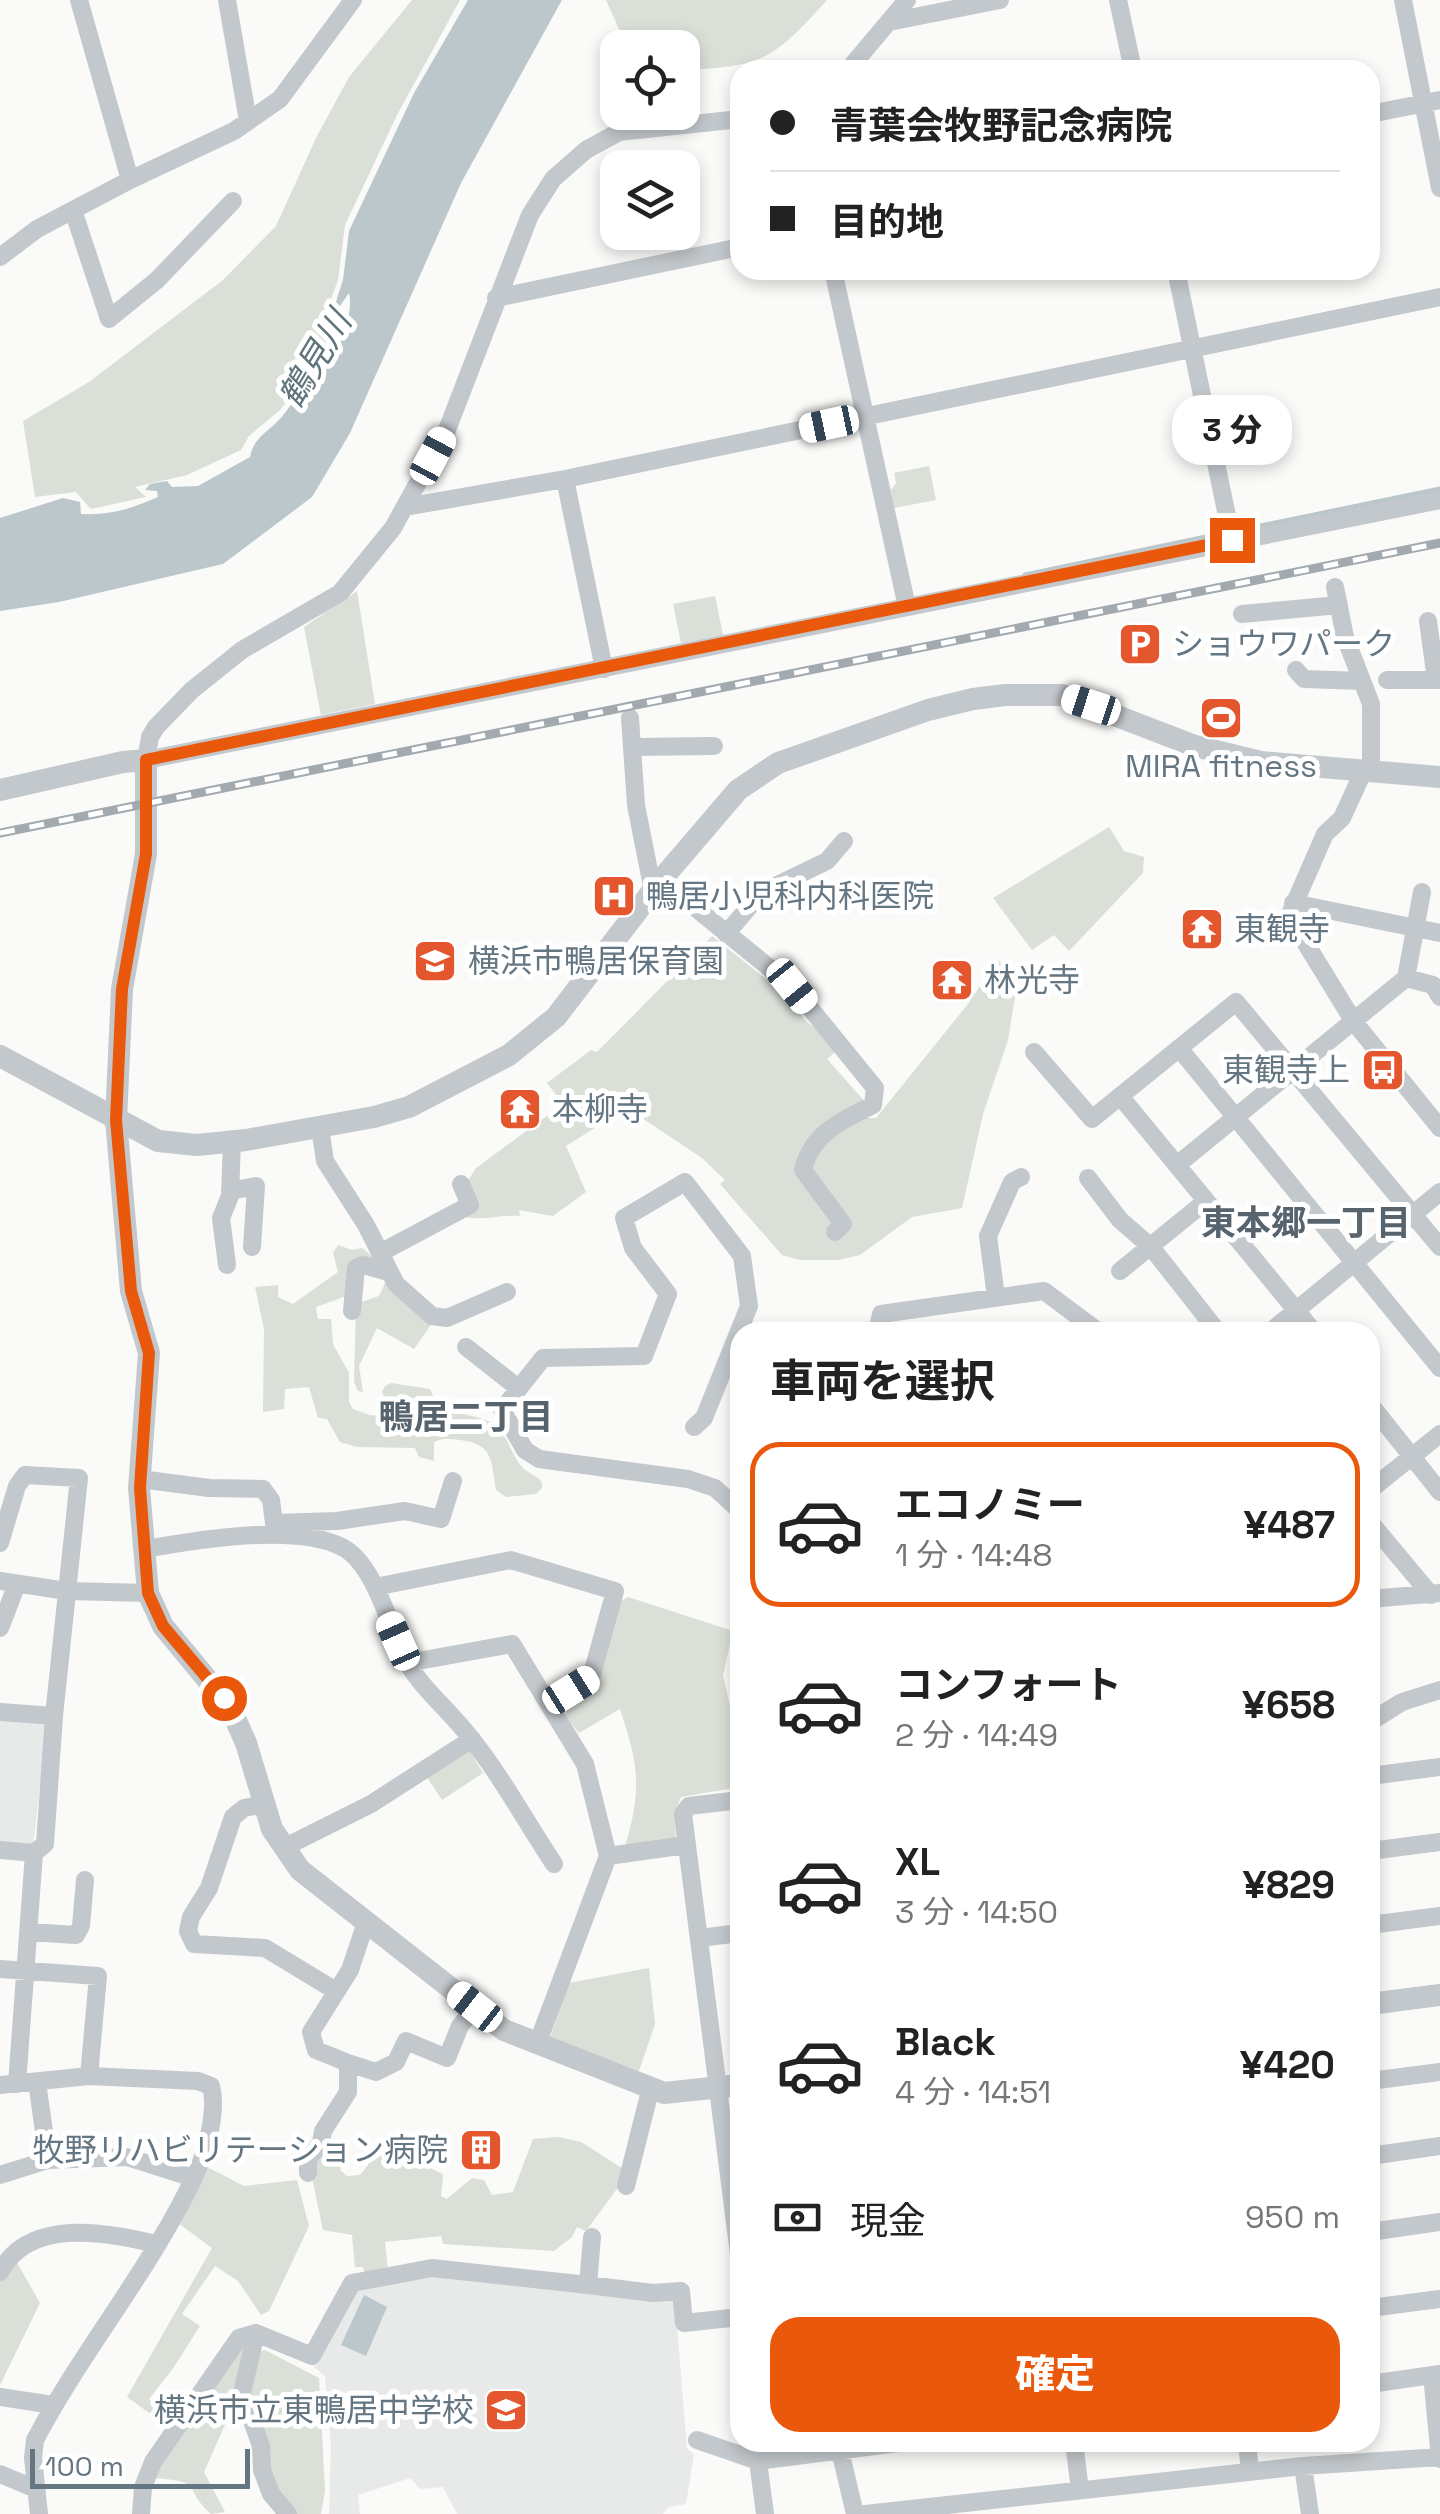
<!DOCTYPE html>
<html lang="ja">
<meta charset="utf-8">
<style>
:root{--surface:#fff;--page:#f6f6f6;--text:#222;--muted:#767676;--line:#e0e0e0;--accent:#ea580c}
body{margin:0;font-family:"Space Grotesk","Noto Sans JP",sans-serif;background:var(--page);color:var(--text);height:100vh;display:flex;flex-direction:column;font-size:38px;white-space:nowrap}
*{box-sizing:border-box;margin:0}
p{font-size:32px;color:var(--muted)}
.icon{flex:none;width:55px;height:55px;fill:none;stroke:currentColor;stroke-width:2;stroke-linecap:round;stroke-linejoin:round}
.map{position:relative;flex:1;overflow:hidden}
.details{position:absolute;left:730px;top:1322px;width:650px;height:1130px;display:flex;flex-direction:column;background:var(--surface);border-radius:30px;box-shadow:0 5px 15px #0003}
.details>*{flex:none}
.hud{position:absolute;left:730px;top:60px;width:650px;height:220px;border-radius:30px;box-shadow:0 5px 15px #0003;display:grid;align-content:center;height:220px;padding:0 40px;background:var(--surface)}
.tools{position:absolute;left:600px;top:30px;display:grid;gap:20px}
.tools a{display:grid;place-items:center;width:100px;height:100px;border-radius:20px;background:var(--surface);box-shadow:0 5px 15px #0003;font-size:50px}
.scale{position:absolute;left:30px;bottom:25px;width:220px;box-sizing:border-box;padding-left:10px;border:5px solid #657683;border-top:0;font-size:28px;line-height:35px;white-space:nowrap;color:#657683;-webkit-text-stroke:8px #fff;paint-order:stroke}
.end{position:absolute;width:45px;height:45px;margin:-22px;border:12px solid #ea580c;background:#fff;box-shadow:0 0 0 5px #fff}
.from{border-radius:50%}
.bubble{position:absolute;height:70px;border-radius:30px;background:var(--surface);box-shadow:0 5px 15px #0003;font-size:32px;font-weight:800;line-height:70px;text-align:center}
.car{position:absolute;width:30px;height:60px;margin:-30px -15px;border-radius:12px;box-shadow:0 0 8px 2px #0007;background:linear-gradient(#fff 24%,#345 0 40%,#fff 0 76%,#345 0 86%,#fff 0)}
.hud b{display:flex;align-items:center;gap:35px;height:95px;font-size:38px}
.hud b+b{border-top:2px solid var(--line)}
.hud i{width:25px;height:25px;background:var(--text)}
ul{padding:0;list-style:none}
li{display:flex;align-items:center;gap:30px;height:165px;margin:0 20px 15px;padding:0 20px;border:5px solid transparent;border-radius:30px}
li div{flex:1}
li b{display:block;font-size:38px}
li em{font-style:normal;font-weight:800}
li.selected{border-color:var(--accent)}
li>.icon{width:90px;height:90px;stroke-width:1.5}
h2{padding:0 40px;font-size:45px;line-height:120px}
.pay{display:flex;align-items:center;gap:25px;height:110px;padding:0 40px;font-size:38px}
.pay p{margin-inline-start:auto}
.cta{display:flex;gap:20px;margin-top:auto;padding:20px 40px}
.cta a{flex:1;height:115px;border-radius:30px;background:var(--accent);color:#fff;font-size:40px;font-weight:800;line-height:115px;text-align:center}
.map>svg:first-child{display:block}
.built{fill:#e8e9e9}
.green{fill:#dadfd7}
.water{fill:#bbc7cb}
.lines{fill:none;stroke-linecap:round;stroke-linejoin:round}
.stream{stroke:#bbc7cb;stroke-width:5}
.minor{stroke:#c3c8cc;stroke-width:18}
.tertiary{stroke:#c3c8cc;stroke-width:22}
.rail-casing{stroke:#a2aab0;stroke-width:9}
.rail{stroke:#fff;stroke-width:5;stroke-dasharray:15;stroke-linecap:butt}
.route{stroke:#ea580c;stroke-width:12}
.labels{text-anchor:middle;dominant-baseline:central;stroke-width:10;stroke-linejoin:round;paint-order:stroke}
.poi-label{font-size:32px;fill:#657683;stroke:#fff;text-anchor:start}
.water-label{font-size:35px;font-style:italic;fill:#60757c;stroke:#fff}
.neighbourhood-label{font-size:35px;font-weight:bold;fill:#57646e;stroke:#fff}
</style>
<div class="map">
<svg width="1440" height="2514" viewBox="0 0 1440 2514">
<rect width="100%" height="100%" fill="#fafaf8"/>
<!-- built -->
<path class="built" d="M 0,1716 L 48,1720 L 33,1847 L 0,1844 Z
M 432,2274 L 675,2301 L 687,2449 L 694,2454 L 686,2504 L 669,2507 L 663,2514 L 457,2514 L 443,2487 L 420,2489 L 410,2478 L 358,2495 L 360,2514 L 329,2514 L 331,2445 L 325,2376 L 314,2367 L 359,2286 Z"/>
<!-- green -->
<path class="green" d="M 412,0 L 460,0 L 397,115 L 345,225 L 338,280 L 322,324 L 334,327 L 317,361 L 280,410 L 249,436 L 241,450 L 187,475 L 135,487 L 146,497 L 91,509 L 76,492 L 35,497 L 23,421 L 89,382 L 223,280 L 276,226 L 316,138 L 349,77 Z
M 606,0 L 827,0 C 774,59 763,67 683,70 L 682,48 L 627,47 Z
M 929,466 L 936,500 L 894,508 L 891,490 L 896,483 L 894,473 Z
M 357,591 L 375,704 L 321,715 L 304,627 Z
M 715,596 L 723,635 L 681,643 L 673,604 Z
M 1109,827 L 1124,851 L 1144,857 L 1143,873 L 1069,951 L 1054,935 L 1032,950 L 993,898 Z
M 712,936 L 787,996 L 804,1019 L 839,1049 L 827,1059 L 867,1104 L 862,1118 L 876,1118 L 968,1004 L 997,960 L 1019,973 L 1008,1040 L 983,1114 L 962,1208 L 912,1217 L 860,1255 L 839,1260 L 800,1260 L 782,1255 L 720,1184 L 725,1180 L 702,1158 L 627,1108 L 566,1146 L 586,1192 L 553,1216 L 519,1210 L 520,1216 C 502,1214 481,1221 465,1217 L 467,1182 L 476,1168 L 563,1104 L 547,1083 L 591,1050 L 597,1052 Z
M 338,1245 L 352,1250 L 362,1248 L 382,1264 L 366,1260 L 349,1295 L 316,1307 L 318,1319 L 331,1319 L 333,1344 L 349,1373 L 349,1402 L 353,1409 L 369,1415 L 392,1416 L 397,1411 L 396,1406 L 387,1402 L 382,1392 L 385,1386 L 391,1383 L 430,1389 C 440,1417 468,1411 490,1422 C 508,1431 510,1455 523,1468 C 528,1473 537,1476 542,1482 L 542,1488 L 536,1494 L 506,1497 L 496,1490 C 491,1461 494,1444 460,1440 C 449,1439 444,1437 434,1442 L 434,1461 L 419,1457 L 415,1448 L 357,1447 L 340,1442 L 327,1419 L 318,1418 L 309,1387 L 285,1389 L 284,1409 L 263,1412 L 264,1329 L 255,1287 L 278,1285 L 278,1297 L 293,1304 L 338,1272 L 333,1253 Z
M 387,1279 L 433,1322 L 414,1349 L 377,1328 L 359,1366 L 363,1392 L 358,1391 L 354,1382 L 356,1304 L 379,1296 Z
M 628,1597 L 733,1631 L 723,1675 L 733,1720 L 734,1788 L 681,1797 L 675,1812 L 676,1843 L 625,1847 C 642,1789 639,1766 620,1709 L 579,1733 L 566,1717 L 567,1699 L 595,1680 L 617,1603 Z
M 468,1748 L 483,1773 L 442,1800 L 425,1774 Z
M 649,1968 L 655,2024 L 639,2071 L 550,2038 L 569,1983 Z
M 559,2137 L 581,2142 L 625,2170 L 619,2186 L 586,2231 L 577,2227 L 572,2237 L 554,2251 L 443,2244 L 441,2236 L 385,2242 L 388,2271 L 365,2275 L 363,2267 L 355,2267 L 352,2235 L 323,2230 L 311,2173 L 312,2163 L 340,2138 C 351,2148 346,2159 340,2170 L 347,2176 L 360,2175 L 368,2165 L 373,2146 L 379,2145 L 443,2174 L 441,2196 L 447,2199 L 472,2178 L 484,2180 L 492,2195 L 513,2192 L 533,2139 Z
M 209,2168 L 244,2186 L 297,2180 L 309,2226 L 269,2311 L 261,2315 L 238,2281 L 215,2266 L 182,2314 L 200,2326 L 174,2367 L 149,2399 L 176,2420 L 170,2428 L 127,2397 L 212,2248 L 178,2223 Z
M 15,2259 L 40,2303 L 0,2385 L 0,2280 Z
M 245,2341 L 236,2400 L 204,2472 L 225,2512 L 211,2514 C 181,2487 207,2482 153,2478 L 159,2462 Z
M 265,2350 L 319,2378 L 325,2491 L 321,2514 L 296,2514 L 275,2491 L 250,2389 L 259,2352 Z"/>
<!-- water -->
<path class="water" d="M 468,0 L 562,0 L 461,183 L 350,433 L 312,497 L 223,564 L 59,602 L 0,611 L 0,518 L 63,498 L 80,502 L 81,514 C 109,516 133,508 158,497 L 157,491 L 145,490 L 150,484 L 167,481 L 172,487 L 198,486 L 250,457 C 254,438 265,434 278,421 C 289,410 296,395 307,383 C 327,360 356,326 349,293 L 330,320 L 343,280 L 349,231 L 414,93 Z
M 364,2295 L 387,2307 L 366,2356 L 341,2345 Z"/>
<g class="lines">
<!-- stream -->
<path class="stream" d="M 1236,531 L 1440,489
M 1025,575 L 1225,533"/>
<!-- minor -->
<path class="minor" d="M 79,0 L 130,180
M 227,0 L 248,121
M 1118,0 L 1133,70
M 1403,0 L 1440,188
M 889,22 L 1000,0
M 848,70 L 907,0
M 1370,114 L 1440,100
M 740,119 L 619,132 L 586,150 L 553,179 L 530,215 L 447,430 L 393,528 L 340,593 L 242,650 L 192,690 L 156,727 L 150,737 L 146,760 L 1440,500
M 73,210 L 109,319 L 157,280 L 233,201
M 0,257 L 37,229 L 130,180 L 234,131 L 280,99 L 353,0
M 833,270 L 907,607
M 1176,270 L 1232,540
M 496,298 L 740,247
M 565,479 L 604,669
M 405,507 L 565,479 L 1440,297
M 1335,587 L 1345,637 L 1371,704 L 1371,773
M 1242,614 L 1339,605
M 1428,621 L 1436,680
M 1296,670 L 1304,679 L 1362,681
M 1387,680 L 1440,680
M 630,718 L 636,805 L 653,891
M 632,747 L 714,746
M 1363,772 L 1342,818 L 1325,834 L 1289,916 L 1354,1022 L 1440,1128
M 661,880 L 792,986 L 875,1088 L 873,1105 C 842,1120 811,1134 803,1170 L 843,1224 L 835,1232
M 1293,903 L 1440,933
M 726,934 L 761,893 L 827,861 L 844,841
M 1406,978 L 1422,892
M 1179,1048 L 1440,1368
M 1034,1052 L 1092,1119 L 1236,1002 L 1440,1247
M 1120,1096 L 1314,1332
M 320,1127 L 325,1161 L 366,1225 L 396,1284 L 432,1316 L 447,1318 L 507,1292
M 1177,1165 L 1406,978 L 1433,985 L 1440,997
M 1088,1178 L 1120,1220 L 1151,1247 L 1218,1332
M 230,1191 L 256,1186 L 252,1247
M 380,1253 L 470,1205 L 461,1184
M 227,1265 L 221,1218 L 230,1196 L 232,1141
M 1120,1271 L 1206,1201
M 996,1297 L 988,1236 L 1012,1182 L 1021,1177
M 352,1311 L 356,1268 L 363,1265 L 389,1272
M 877,1332 L 881,1314 L 1044,1291 L 1099,1332
M 1270,1332 L 1440,1192
M 466,1347 L 517,1387
M 1370,1404 L 1440,1492
M 694,1427 L 704,1418 L 749,1306 L 742,1256 L 685,1182 L 624,1218 L 633,1248 L 668,1294 L 644,1356 L 543,1358 L 502,1410 L 525,1450 L 539,1459 L 688,1479 L 715,1488 L 740,1511
M 140,1479 L 209,1488 L 263,1489 L 271,1500 L 274,1523 L 337,1521 L 405,1511 L 441,1519 L 453,1481
M 1370,1490 L 1440,1434
M 1370,1522 L 1431,1595
M 0,1543 L 17,1486 L 25,1475 L 79,1478 L 54,1716 L 45,1844 L 34,1853 L 17,2084
M 145,1549 C 196,1540 295,1523 342,1547 C 375,1564 390,1628 405,1659 C 420,1687 450,1711 469,1736 C 501,1775 526,1822 554,1864
M 0,1581 L 67,1591 L 148,1593
M 375,1587 L 511,1560 L 615,1591 L 591,1678 L 550,1702
M 1370,1599 L 1440,1593
M 0,1628 L 17,1584
M 740,1661 L 740,1687
M 407,1663 L 512,1644 L 585,1764 L 608,1856 L 538,2042
M 0,1712 L 54,1716
M 1370,1722 L 1402,1702 L 1440,1690
M 1370,1776 L 1440,1767
M 740,1800 L 689,1806 L 683,1814 L 740,2262
M 264,1804 L 244,1808 L 233,1817 L 209,1888 L 191,1917 L 188,1931 L 194,1944 L 265,1948 L 336,1991
M 283,1848 L 371,1804 L 472,1739
M 0,1850 L 34,1853
M 1370,1851 L 1440,1842
M 608,1856 L 686,1845
M 1370,1925 L 1440,1916
M 29,1932 L 76,1935 L 81,1926 L 85,1880
M 699,1938 L 740,1933
M 0,1969 L 98,1976 L 89,2076
M 348,2063 L 376,2072 L 396,2062 L 406,2041 L 447,2058 L 460,2026 L 475,2007
M 1370,2081 L 1440,2072
M 37,2082 L 48,2160
M 0,2085 L 89,2076 L 198,2081 L 211,2086 C 217,2108 208,2148 198,2169 C 155,2264 84,2347 35,2440 L 33,2458 L 39,2514
M 1370,2156 L 1440,2146
M 308,2173 L 308,2159 L 321,2143 L 323,2131 L 348,2092 L 348,2063 L 316,2050 L 311,2032 L 350,1970 L 366,1922
M 0,2175 L 48,2160 L 127,2157 L 193,2178
M 626,2186 L 651,2087
M 1370,2232 L 1440,2222
M 592,2237 L 588,2285 L 653,2293 L 681,2291 L 684,2323 L 740,2317
M 0,2272 C 29,2217 108,2232 156,2244
M 1370,2308 L 1440,2299
M 256,2333 L 242,2393 L 261,2446 L 262,2470 L 271,2494 L 288,2514
M 1432,2375 L 1440,2459
M 1370,2384 L 1440,2374
M 0,2397 L 53,2405
M 697,2440 L 758,2461 L 906,2442
M 838,2442 L 855,2514
M 1074,2442 L 1080,2490
M 1247,2442 L 1250,2472
M 758,2461 L 765,2514
M 1303,2466 L 1310,2514
M 0,2474 L 36,2489
M 141,2514 L 143,2487 L 153,2462 L 239,2338 L 256,2333 L 312,2356 L 352,2283 L 432,2268 L 588,2285
M 865,2514 L 1303,2466 L 1440,2457"/>
<!-- tertiary -->
<path class="tertiary" d="M 0,790 L 123,762 L 146,760 L 146,854 L 122,989 L 116,1120 L 131,1291 L 149,1353 L 139,1488 L 148,1593 L 163,1626 L 230,1707 L 246,1743 L 272,1829 L 300,1870 L 504,2030 L 664,2093 L 740,2085
M 0,1056 L 158,1141 L 197,1145 L 246,1140 L 374,1117 L 409,1107 L 509,1055 L 556,1017 L 661,880 L 738,790 L 778,763 L 928,710 L 973,699 L 1005,695 L 1062,695 L 1195,746 L 1261,762 L 1440,777
M 1370,2004 L 1440,1995"/>
<!-- rail casing -->
<g class="rail-casing">
<path id="rail" d="M 0,833 L 1440,543"/>
</g>
<!-- rail -->
<use href="#rail" class="rail"/>
</g>
<g class="lines">
<!-- route -->
<path class="route" d="M 224,1698 L 163,1626 L 148,1593 L 140,1488 L 149,1353 L 131,1291 L 116,1120 L 122,989 L 146,854 L 146,760 L 1232,540"/>
</g>
<!-- icons -->
<defs>
<g id="parking-square" transform="scale(2.25)"><rect x="-9" y="-9" width="18" height="18" rx="4" fill="#e4572e" stroke="#fff"/><path d="M-3.5-5.5H1a3.5 3.5 0 0 1 0 7H-1V5.5H-3.5ZM-1-3.4V-.6H.8a1.4 1.4 0 0 0 0-2.8Z" fill="#fff"/></g>
<g id="stadium-square" transform="scale(2.25)"><rect x="-9" y="-9" width="18" height="18" rx="4" fill="#e4572e" stroke="#fff"/><path d="M0-5a6.5 5 0 1 0 0 10a6.5 5 0 1 0 0-10ZM-3.5-1.8h7v3.6h-7Z" fill="#fff"/></g>
<g id="hospital-square" transform="scale(2.25)"><rect x="-9" y="-9" width="18" height="18" rx="4" fill="#e4572e" stroke="#fff"/><path d="M-5-5h3v3.5h4V-5h3V5h-3V1.5h-4V5h-3Z" fill="#fff"/></g>
<g id="temple-square" transform="scale(2.25)"><rect x="-9" y="-9" width="18" height="18" rx="4" fill="#e4572e" stroke="#fff"/><path d="M0-6L5-2H3V0L6.5 2.5H4V6H1.5V3h-3V6H-4V2.5H-6.5L-3 0V-2H-5Z" fill="#fff"/></g>
<g id="school-square" transform="scale(2.25)"><rect x="-9" y="-9" width="18" height="18" rx="4" fill="#e4572e" stroke="#fff"/><path d="M0-5L7-2L0 1L-7-2ZM-4 1L0 2.5L4 1V4Q0 6-4 4Z" fill="#fff"/></g>
<g id="bus-square" transform="scale(2.25)"><rect x="-9" y="-9" width="18" height="18" rx="4" fill="#e4572e" stroke="#fff"/><path d="M-5-6H5V4H4V6H2V4H-2V6H-4V4H-5ZM-3.5-4V0h7V-4ZM-3.5 1.2v1.5H-2V1.2ZM2 1.2v1.5H3.5V1.2Z" fill="#fff"/></g>
<g id="building-square" transform="scale(2.25)"><rect x="-9" y="-9" width="18" height="18" rx="4" fill="#e4572e" stroke="#fff"/><path d="M-4-6H4V6H1V3H-1V6H-4ZM-2.5-4.3h1.7v1.8h-1.7ZM.8-4.3h1.7v1.8H.8ZM-2.5-1h1.7V.8h-1.7ZM.8-1h1.7V.8H.8Z" fill="#fff"/></g>
</defs>
<g fill-rule="evenodd">
<use href="#parking-square" x="1140" y="644"/>
<use href="#stadium-square" x="1221" y="718"/>
<use href="#hospital-square" x="614" y="896"/>
<use href="#temple-square" x="1202" y="929"/>
<use href="#school-square" x="435" y="961"/>
<use href="#temple-square" x="952" y="980"/>
<use href="#bus-square" x="1383" y="1070"/>
<use href="#temple-square" x="520" y="1109"/>
<use href="#building-square" x="481" y="2150"/>
<use href="#school-square" x="506" y="2410"/>
</g>
<g class="labels">
<!-- poi labels -->
<g class="poi-label">
<text x="1172" y="644">ショウワパーク</text>
<text x="1221" y="766" text-anchor="middle">MIRA fitness</text>
<text x="646" y="896">鴨居小児科内科医院</text>
<text x="1234" y="929">東観寺</text>
<text x="468" y="961">横浜市鴨居保育園</text>
<text x="984" y="980">林光寺</text>
<text x="1350" y="1070" text-anchor="end">東観寺上</text>
<text x="552" y="1109">本柳寺</text>
<text x="448" y="2150" text-anchor="end">牧野リハビリテーション病院</text>
<text x="474" y="2410" text-anchor="end">横浜市立東鴨居中学校</text>
</g>
<!-- water labels -->
<g class="water-label">
<text transform="translate(315 359) rotate(-59)">鶴見川</text>
</g>
<!-- neighbourhood labels -->
<g class="neighbourhood-label">
<text x="1306" y="1223">東本郷一丁目</text>
<text x="466" y="1417">鴨居二丁目</text>
</g>
</g>
</svg>
<div class="tools">
<a><svg class="icon" aria-label="locate" viewBox="0 0 24 24"><circle cx="12" cy="12" r="6"/><path d="M12 2v4M12 18v4M2 12h4M18 12h4"/></svg></a>
<a><svg class="icon" aria-label="layers" viewBox="0 0 24 24"><path d="M12 4l9 5-9 5-9-5zM3 14l9 5 9-5"/></svg></a>
</div>
<div class="scale">100 m</div>
<i class="end from" style="left:224px;top:1698px"></i>
<i class="end" style="left:1232px;top:540px"></i>
<div class="bubble" style="left:1172px;top:395px;width:120px">3 分</div>
<i class="car" style="left:829px;top:424px;rotate:258deg"></i>
<i class="car" style="left:433px;top:456px;rotate:28deg"></i>
<i class="car" style="left:1091px;top:705px;rotate:288deg"></i>
<i class="car" style="left:792px;top:986px;rotate:141deg"></i>
<i class="car" style="left:398px;top:1641px;rotate:336deg"></i>
<i class="car" style="left:571px;top:1690px;rotate:58deg"></i>
<i class="car" style="left:475px;top:2007px;rotate:308deg"></i>
<div class="hud">
<b><i class="from"></i>青葉会牧野記念病院</b>
<b><i></i>目的地</b>
</div>
<section class="details">
<h2>車両を選択</h2>
<ul>
<li class="selected"><svg class="icon" aria-label="car" viewBox="0 0 24 24"><path d="M5 17H2v-5l4-1 3-4h7l3 4 3 1v5h-3M9 17h6M6 11h13"/><circle cx="7" cy="17" r="2"/><circle cx="17" cy="17" r="2"/></svg><div><b>エコノミー</b><p>1 分 · 14:48</p></div><em>¥487</em></li>
<li><svg class="icon" aria-label="car" viewBox="0 0 24 24"><path d="M5 17H2v-5l4-1 3-4h7l3 4 3 1v5h-3M9 17h6M6 11h13"/><circle cx="7" cy="17" r="2"/><circle cx="17" cy="17" r="2"/></svg><div><b>コンフォート</b><p>2 分 · 14:49</p></div><em>¥658</em></li>
<li><svg class="icon" aria-label="car" viewBox="0 0 24 24"><path d="M5 17H2v-5l4-1 3-4h7l3 4 3 1v5h-3M9 17h6M6 11h13"/><circle cx="7" cy="17" r="2"/><circle cx="17" cy="17" r="2"/></svg><div><b>XL</b><p>3 分 · 14:50</p></div><em>¥829</em></li>
<li><svg class="icon" aria-label="car" viewBox="0 0 24 24"><path d="M5 17H2v-5l4-1 3-4h7l3 4 3 1v5h-3M9 17h6M6 11h13"/><circle cx="7" cy="17" r="2"/><circle cx="17" cy="17" r="2"/></svg><div><b>Black</b><p>4 分 · 14:51</p></div><em>¥420</em></li>
</ul>
<div class="pay"><svg class="icon" aria-label="cash" viewBox="0 0 24 24"><path d="M3 7h18v10H3z"/><circle cx="12" cy="12" r="2"/></svg>現金<p>950 m</p></div>
<div class="cta"><a>確定</a></div>
</section>
</div>
